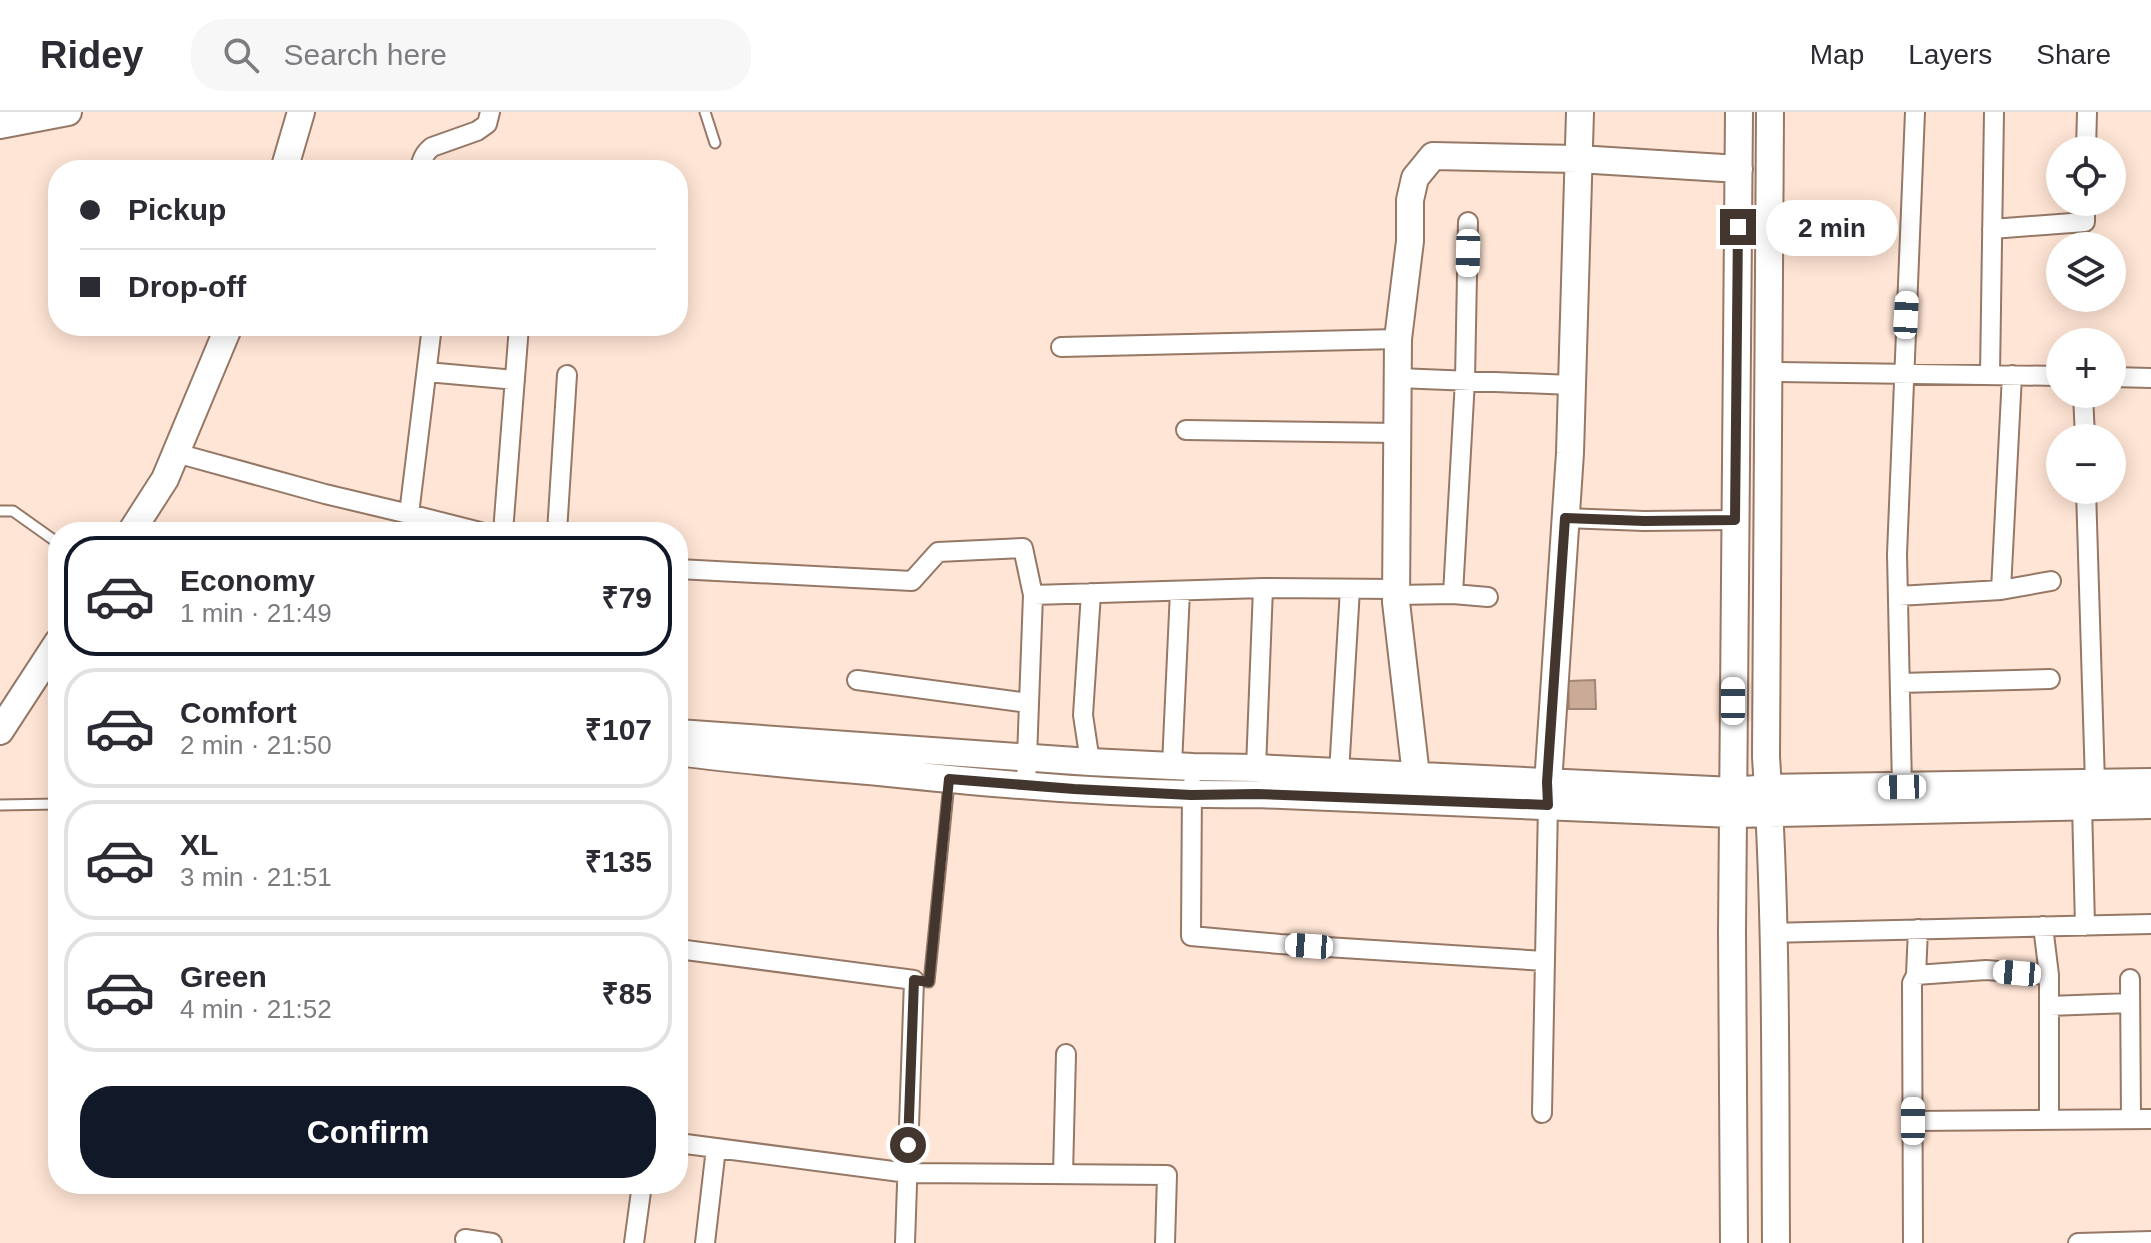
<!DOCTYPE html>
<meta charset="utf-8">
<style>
:root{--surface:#fff;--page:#f7f7f7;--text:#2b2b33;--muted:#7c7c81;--line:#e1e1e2;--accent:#111827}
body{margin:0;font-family:Arial,sans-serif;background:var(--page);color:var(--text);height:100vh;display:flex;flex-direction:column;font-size:30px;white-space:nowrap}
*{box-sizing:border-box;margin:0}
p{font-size:26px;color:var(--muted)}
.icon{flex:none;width:44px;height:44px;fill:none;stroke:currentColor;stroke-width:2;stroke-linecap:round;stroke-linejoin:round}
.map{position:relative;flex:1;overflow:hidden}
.panel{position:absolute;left:48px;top:410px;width:640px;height:672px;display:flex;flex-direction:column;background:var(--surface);border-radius:32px;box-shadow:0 4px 20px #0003}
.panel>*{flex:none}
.banner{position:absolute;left:48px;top:48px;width:640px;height:176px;border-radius:32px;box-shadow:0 4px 20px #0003;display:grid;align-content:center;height:176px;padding:0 32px;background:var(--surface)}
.fabs{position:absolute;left:2046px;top:24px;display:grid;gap:16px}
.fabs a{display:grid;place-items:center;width:80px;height:80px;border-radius:50%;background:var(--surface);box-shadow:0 4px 20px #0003;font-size:40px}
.end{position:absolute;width:36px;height:36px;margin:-18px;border:10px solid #42362e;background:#fff;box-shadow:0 0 0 4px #fff}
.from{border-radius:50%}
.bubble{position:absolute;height:56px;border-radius:28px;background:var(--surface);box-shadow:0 4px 20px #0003;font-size:26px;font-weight:700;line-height:56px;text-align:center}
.car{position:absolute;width:24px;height:48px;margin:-24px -12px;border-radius:10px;box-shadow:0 0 6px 2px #0007;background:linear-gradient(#fff 24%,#345 0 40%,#fff 0 76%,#345 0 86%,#fff 0)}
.banner b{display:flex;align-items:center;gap:28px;height:76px;font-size:30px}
.banner b+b{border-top:2px solid var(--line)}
.banner i{width:20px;height:20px;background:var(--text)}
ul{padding:14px 0 0;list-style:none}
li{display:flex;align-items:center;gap:24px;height:120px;margin:0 16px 12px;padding:0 16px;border:4px solid var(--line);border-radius:32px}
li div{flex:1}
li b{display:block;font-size:30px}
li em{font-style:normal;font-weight:700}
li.selected{border-color:var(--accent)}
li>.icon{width:72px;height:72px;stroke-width:1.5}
.cta{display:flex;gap:16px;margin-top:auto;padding:16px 32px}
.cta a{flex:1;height:92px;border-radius:32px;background:var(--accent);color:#fff;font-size:32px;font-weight:700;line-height:92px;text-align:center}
header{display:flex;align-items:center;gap:48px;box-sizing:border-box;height:112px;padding:0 40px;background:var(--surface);border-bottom:2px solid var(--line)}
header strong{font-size:38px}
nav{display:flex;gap:44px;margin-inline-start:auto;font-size:28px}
.search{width:560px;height:72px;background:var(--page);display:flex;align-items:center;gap:20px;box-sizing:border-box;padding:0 28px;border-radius:32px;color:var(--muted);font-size:30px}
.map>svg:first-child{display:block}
.building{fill:#caab98;stroke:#a38674;stroke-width:2}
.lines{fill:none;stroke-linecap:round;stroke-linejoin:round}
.lane-casing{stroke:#957866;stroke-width:13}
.street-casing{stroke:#957866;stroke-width:22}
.secondary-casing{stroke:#957866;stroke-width:30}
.lane{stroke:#fff;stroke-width:9}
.street{stroke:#fff;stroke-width:18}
.secondary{stroke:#fff;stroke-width:26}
.route{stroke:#42362e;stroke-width:10}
</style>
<header>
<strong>Ridey</strong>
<div class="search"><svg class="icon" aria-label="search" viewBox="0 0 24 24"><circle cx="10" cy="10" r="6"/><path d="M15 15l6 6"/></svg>Search here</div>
<nav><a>Map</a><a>Layers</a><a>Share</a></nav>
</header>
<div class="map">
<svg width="2151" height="1131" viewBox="0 0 2151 1131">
<rect width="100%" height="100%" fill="#ffe5d5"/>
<!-- building -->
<path class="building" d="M 1595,568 L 1596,597 L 1569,597 L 1568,569 Z"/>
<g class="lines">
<!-- lane casing -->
<g class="lane-casing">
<path id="lane" d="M 705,0 L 715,31
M 0,399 L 13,399 L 58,431
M 0,693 L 58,692
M 914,868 L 929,870 L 949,671"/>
</g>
<!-- street casing -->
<g class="street-casing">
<path id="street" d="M 2086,38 L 2087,0
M 420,58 C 421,48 424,41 432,35 L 477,19 L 487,12 L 490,0
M 1992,117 L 2085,110 L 2085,90
M 1061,235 L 1398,227
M 427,260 L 515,268
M 1769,260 L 2060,264
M 1990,262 L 1994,0
M 2112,265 L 2151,266
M 1398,266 L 1572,273
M 2083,282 L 2085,326
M 1186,318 L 1399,321
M 176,341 L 325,382 L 409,402 L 432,214
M 2086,378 L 2095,671
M 409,402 L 480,420
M 1565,406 L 1644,409 L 1735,408
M 503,420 L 519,214
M 557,420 L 567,263
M 678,457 L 912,469 L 938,440 L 1023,436 L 1033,483 L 1263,476 L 1396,477
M 2001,478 L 2012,263
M 1453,482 L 1465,268 L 1468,110
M 1396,483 L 1453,482 L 1488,485
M 1898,484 L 2001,478 L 2051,469
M 857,568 L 1028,591
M 1900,571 L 2050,567
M 1090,650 L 1083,603 L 1091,481
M 1172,653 L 1180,479
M 1256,656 L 1263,476
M 1339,661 L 1350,477
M 1026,673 L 1033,483
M 1192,673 L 1191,824 L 1280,832 L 1545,849
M 1902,675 L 1897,442 L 1915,0
M 2082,693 L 2085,814
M 2043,814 L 2049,863 L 2049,1008
M 1772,821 L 2151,812
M 678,837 L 914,868 L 905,1131
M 1916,863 L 1918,817
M 2130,867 L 2131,1007
M 2049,894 L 2130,891
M 1542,1001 L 1548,693
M 1913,1009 L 2151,1007
M 678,1031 L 908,1061 L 1167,1063 L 1165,1131
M 1063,1062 L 1066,942
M 465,1127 L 492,1131
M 634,1131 L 642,1072
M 705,1131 L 716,1036
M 1913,1131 L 1912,871 L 1916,863 L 1986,858 L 2049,863
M 2078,1131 L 2151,1129"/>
</g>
<!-- secondary casing -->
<g class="secondary-casing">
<path id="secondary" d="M 1770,0 L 1766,645 C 1777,807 1775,969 1776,1131
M 0,13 L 68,0
M 284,58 L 301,0
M 131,420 L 165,367 L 229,214
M 0,619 L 58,530
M 678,621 L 1090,650 L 1193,655 L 1256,656 L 1733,679 L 1768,676 L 2151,670
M 678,640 C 745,649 812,654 879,660 C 1005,673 1131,684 1257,682 L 1732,702 L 2151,693
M 1418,681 L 1396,490 L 1398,227 L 1410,129 L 1410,88 L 1415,66 L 1433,44 L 1578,47 L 1739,57
M 1547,687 L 1570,341 L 1580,0
M 1734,1131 L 1732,820 L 1739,0"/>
</g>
<!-- lane -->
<use href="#lane" class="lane"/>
<!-- street -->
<use href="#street" class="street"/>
<!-- secondary -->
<use href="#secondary" class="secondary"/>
</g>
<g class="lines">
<!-- route -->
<path class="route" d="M 908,1033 L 914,868 L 929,870 L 949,667 L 1074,677 L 1191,683 L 1257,682 L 1548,693 L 1547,670 L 1565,406 L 1644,409 L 1735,408 L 1738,115"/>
</g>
</svg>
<div class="fabs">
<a><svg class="icon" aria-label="locate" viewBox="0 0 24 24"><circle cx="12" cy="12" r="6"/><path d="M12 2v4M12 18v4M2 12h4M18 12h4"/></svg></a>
<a><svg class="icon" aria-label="layers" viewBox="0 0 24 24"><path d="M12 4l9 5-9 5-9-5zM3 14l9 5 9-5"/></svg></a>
<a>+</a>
<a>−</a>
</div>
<i class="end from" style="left:908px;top:1033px"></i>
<i class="end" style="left:1738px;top:115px"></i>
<div class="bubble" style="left:1766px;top:88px;width:132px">2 min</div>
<i class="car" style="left:1468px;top:141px;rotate:181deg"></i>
<i class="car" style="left:1906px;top:203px;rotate:3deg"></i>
<i class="car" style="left:1733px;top:589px;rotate:0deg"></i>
<i class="car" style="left:1902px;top:675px;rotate:269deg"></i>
<i class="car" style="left:1309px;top:834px;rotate:274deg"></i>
<i class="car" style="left:2017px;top:861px;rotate:275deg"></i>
<i class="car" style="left:1913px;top:1009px;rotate:0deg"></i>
<div class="banner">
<b><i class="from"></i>Pickup</b>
<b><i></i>Drop-off</b>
</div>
<section class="panel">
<ul>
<li class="selected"><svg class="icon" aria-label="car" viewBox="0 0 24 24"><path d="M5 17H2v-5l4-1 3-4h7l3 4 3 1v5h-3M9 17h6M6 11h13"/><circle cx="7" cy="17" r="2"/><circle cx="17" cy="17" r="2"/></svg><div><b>Economy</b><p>1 min · 21:49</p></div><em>₹79</em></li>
<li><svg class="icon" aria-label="car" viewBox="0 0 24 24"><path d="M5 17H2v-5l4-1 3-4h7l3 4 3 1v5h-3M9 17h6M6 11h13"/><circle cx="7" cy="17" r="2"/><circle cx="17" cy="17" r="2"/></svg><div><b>Comfort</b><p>2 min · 21:50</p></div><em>₹107</em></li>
<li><svg class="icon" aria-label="car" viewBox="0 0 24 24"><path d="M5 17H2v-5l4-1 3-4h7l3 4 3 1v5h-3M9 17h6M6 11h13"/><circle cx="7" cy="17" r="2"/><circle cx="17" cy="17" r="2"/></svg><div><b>XL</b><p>3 min · 21:51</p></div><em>₹135</em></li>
<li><svg class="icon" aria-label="car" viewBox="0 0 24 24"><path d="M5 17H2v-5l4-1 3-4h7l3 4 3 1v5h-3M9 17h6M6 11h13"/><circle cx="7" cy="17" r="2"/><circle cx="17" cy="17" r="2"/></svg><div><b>Green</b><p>4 min · 21:52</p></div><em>₹85</em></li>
</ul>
<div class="cta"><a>Confirm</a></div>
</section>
</div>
